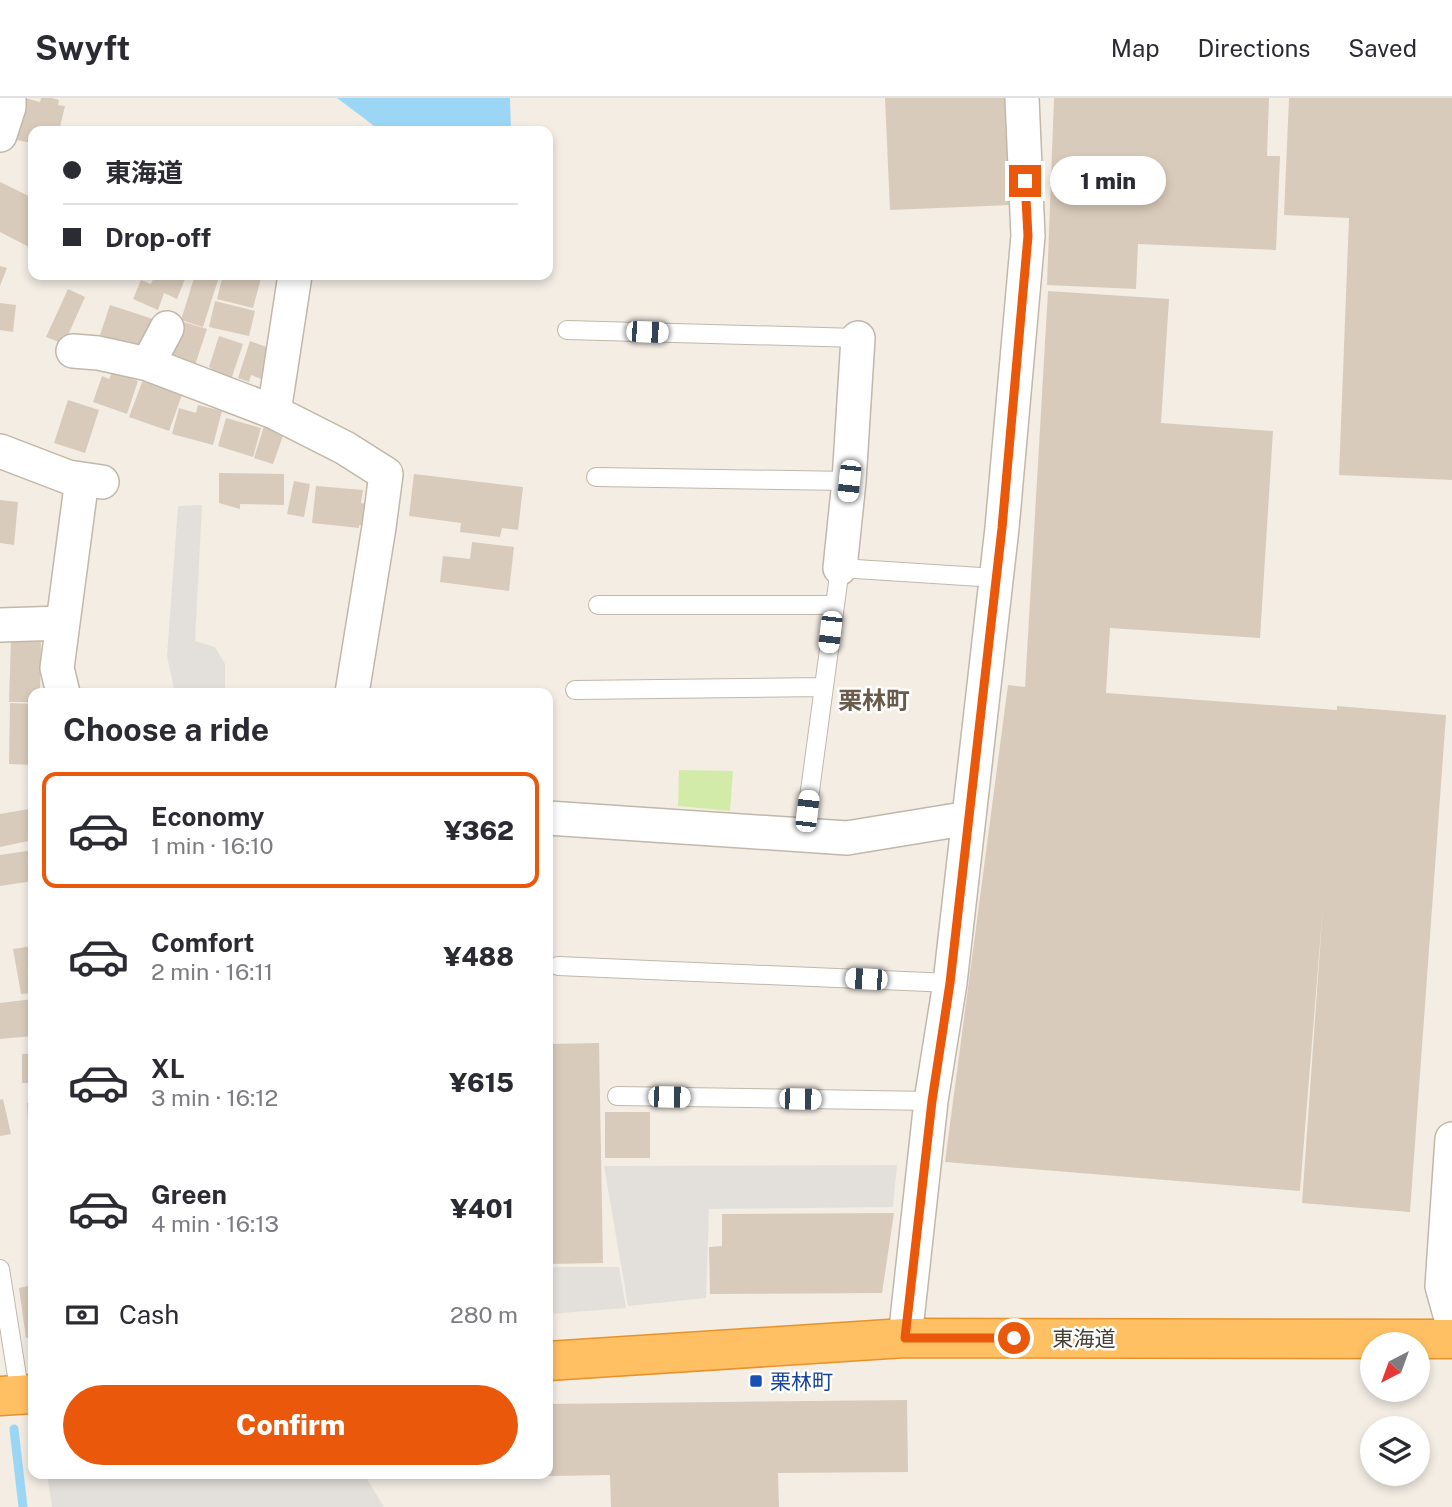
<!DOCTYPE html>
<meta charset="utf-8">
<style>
:root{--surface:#fff;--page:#f2f2f3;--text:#2b2b33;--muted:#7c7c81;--line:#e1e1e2;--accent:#ea580c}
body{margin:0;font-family:"Public Sans","Noto Sans JP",sans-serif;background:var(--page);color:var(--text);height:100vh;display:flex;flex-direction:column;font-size:26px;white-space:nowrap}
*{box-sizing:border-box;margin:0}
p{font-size:23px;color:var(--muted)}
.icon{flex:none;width:38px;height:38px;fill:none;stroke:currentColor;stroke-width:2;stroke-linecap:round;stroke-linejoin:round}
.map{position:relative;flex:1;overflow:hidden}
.drawer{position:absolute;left:28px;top:590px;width:525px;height:791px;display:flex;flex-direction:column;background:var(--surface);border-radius:14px;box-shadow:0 4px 10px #0003}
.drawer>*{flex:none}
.guide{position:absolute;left:28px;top:28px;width:525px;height:154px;border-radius:14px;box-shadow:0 4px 10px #0003;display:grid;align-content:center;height:154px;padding:0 35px;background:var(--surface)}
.needle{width:46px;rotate:221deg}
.controls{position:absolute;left:1360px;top:1234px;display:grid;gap:14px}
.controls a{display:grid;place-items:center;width:70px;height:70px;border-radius:50%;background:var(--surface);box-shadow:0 4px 10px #0003;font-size:35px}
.end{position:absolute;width:32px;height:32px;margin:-16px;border:9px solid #ea580c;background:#fff;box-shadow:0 0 0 4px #fff}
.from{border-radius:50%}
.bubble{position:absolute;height:49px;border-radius:24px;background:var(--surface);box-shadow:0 4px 10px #0003;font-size:23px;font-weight:800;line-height:49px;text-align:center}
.car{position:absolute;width:21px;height:42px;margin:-21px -10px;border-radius:9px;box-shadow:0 0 5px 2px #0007;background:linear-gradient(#fff 24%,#345 0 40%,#fff 0 76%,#345 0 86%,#fff 0)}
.guide b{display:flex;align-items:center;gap:24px;height:66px;font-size:26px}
.guide b+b{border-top:2px solid var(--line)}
.guide i{width:18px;height:18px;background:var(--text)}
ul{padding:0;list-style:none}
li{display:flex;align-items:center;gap:21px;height:116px;margin:0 14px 10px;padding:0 21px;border:4px solid transparent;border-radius:14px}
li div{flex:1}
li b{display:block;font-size:26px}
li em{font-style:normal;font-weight:800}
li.selected{border-color:var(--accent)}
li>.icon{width:63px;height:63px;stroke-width:1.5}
h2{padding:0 35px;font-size:32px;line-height:84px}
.pay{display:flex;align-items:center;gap:18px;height:77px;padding:0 35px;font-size:26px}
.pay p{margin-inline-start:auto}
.action{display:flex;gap:14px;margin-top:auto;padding:14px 35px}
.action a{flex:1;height:80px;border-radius:42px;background:var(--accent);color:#fff;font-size:28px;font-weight:800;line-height:80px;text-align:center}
header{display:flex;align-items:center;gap:42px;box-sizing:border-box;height:98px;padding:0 35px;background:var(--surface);border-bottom:2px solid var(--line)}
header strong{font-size:33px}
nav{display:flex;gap:38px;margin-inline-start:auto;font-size:24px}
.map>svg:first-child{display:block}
.green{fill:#d2eba9}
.parking{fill:#e3e0dc}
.water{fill:#9bd7f5}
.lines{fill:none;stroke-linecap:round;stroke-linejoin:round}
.stream{stroke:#9bd7f5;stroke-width:9}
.building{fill:#d9cbbb}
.lane-casing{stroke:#c2b7a9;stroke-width:20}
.street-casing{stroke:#c2b7a9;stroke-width:36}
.highway-casing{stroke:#e89329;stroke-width:41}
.lane{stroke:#fff;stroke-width:18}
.street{stroke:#fff;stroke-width:33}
.highway{stroke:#ffbf63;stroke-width:38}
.route{stroke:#ea580c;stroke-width:9}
.transit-dot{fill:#1a4fb4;stroke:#fff;stroke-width:2.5}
.labels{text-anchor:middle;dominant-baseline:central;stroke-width:5;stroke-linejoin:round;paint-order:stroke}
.street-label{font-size:21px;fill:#463d33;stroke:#fff}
.transit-label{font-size:21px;fill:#164399;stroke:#fff;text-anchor:start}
.quarter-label{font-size:24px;font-weight:bold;fill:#695a4a;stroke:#fff}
</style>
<header>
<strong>Swyft</strong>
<nav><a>Map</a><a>Directions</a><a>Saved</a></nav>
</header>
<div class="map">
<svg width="1452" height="1409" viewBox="0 0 1452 1409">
<rect width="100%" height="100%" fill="#f3ede4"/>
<!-- green -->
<path class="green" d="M 679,672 L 733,673 L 730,713 L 678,708 Z"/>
<!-- parking -->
<path class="parking" d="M 202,407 L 195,543 L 215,549 L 225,566 L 225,595 L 175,595 L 167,558 L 178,408 Z
M 897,1067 L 893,1109 L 709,1111 L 706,1200 L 628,1208 L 604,1068 Z
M 548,1169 L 619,1169 L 626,1210 L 548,1216 Z
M 47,1376 L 364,1376 L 384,1409 L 52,1409 Z"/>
<!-- water -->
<path class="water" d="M 337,0 L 510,0 L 511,33 L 381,33 Z"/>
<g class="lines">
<!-- stream -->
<path class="stream" d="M 14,1331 L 23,1409"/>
</g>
<!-- building -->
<path class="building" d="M 25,0 L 40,4 L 41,0 L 52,0 L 59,2 L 58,7 L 65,8 L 59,33 L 33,33 L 33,51 L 30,50 L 31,45 L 13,41 Z
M 885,0 L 1006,0 L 1011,107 L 890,112 Z
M 1054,0 L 1269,0 L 1267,58 L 1280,58 L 1276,152 L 1138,146 L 1136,191 L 1047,187 Z
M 1289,0 L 1452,0 L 1452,382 L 1339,377 L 1349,120 L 1284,117 Z
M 0,84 L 33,100 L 33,151 L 0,134 Z
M 0,168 L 7,170 L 0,188 Z
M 155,177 L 175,177 L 185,181 L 177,201 L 164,195 L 158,212 L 133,201 L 141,182 L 151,186 Z
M 195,177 L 203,177 L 218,182 L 203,229 L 181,222 Z
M 223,177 L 248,177 L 261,180 L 253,210 L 217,201 Z
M 68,191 L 85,199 L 64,246 L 46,239 Z
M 1048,193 L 1169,201 L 1161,325 L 1273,333 L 1260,540 L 1110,530 L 1106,595 L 1337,612 L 1337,608 L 1446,617 L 1410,1114 L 1302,1105 L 1323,808 L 1300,1093 L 945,1064 L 1008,587 L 1025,589 Z
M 215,203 L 255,213 L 249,238 L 209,229 Z
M 0,205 L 16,207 L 13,234 L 0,232 Z
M 110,207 L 153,221 L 143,251 L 100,237 Z
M 184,224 L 207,231 L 195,267 L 172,260 Z
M 219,238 L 243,246 L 231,282 L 210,274 L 211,270 L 209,269 Z
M 250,243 L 272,251 L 261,281 L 251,277 L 249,284 L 238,280 Z
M 112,274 L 138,283 L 127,316 L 93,304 L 102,278 L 109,281 Z
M 144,279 L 183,294 L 169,333 L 129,319 Z
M 68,302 L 99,312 L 85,355 L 54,345 Z
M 198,307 L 222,313 L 213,347 L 172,336 L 179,310 L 196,315 Z
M 226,320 L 261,330 L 253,359 L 218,348 Z
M 264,328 L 284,335 L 273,366 L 254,360 Z
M 219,375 L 284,376 L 284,407 L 240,406 L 240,411 L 219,405 Z
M 414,376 L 523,389 L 518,432 L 502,430 L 500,439 L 460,434 L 461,425 L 409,418 Z
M 294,383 L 310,386 L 304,419 L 287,416 Z
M 316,388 L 363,392 L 361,405 L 367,406 L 365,428 L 359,427 L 359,430 L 312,425 Z
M 0,402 L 18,404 L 14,447 L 0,445 Z
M 472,444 L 514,449 L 509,493 L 440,484 L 443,458 L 470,461 Z
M 11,542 L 41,543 L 40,595 L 33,595 L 33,604 L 9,604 Z
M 10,605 L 33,606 L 33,667 L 9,666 Z
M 29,711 L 33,733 L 33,742 L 0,749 L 0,716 Z
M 33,752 L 33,783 L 0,788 L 0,757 Z
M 33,848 L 33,895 L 21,896 L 13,851 Z
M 33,901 L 33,938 L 0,941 L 0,905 Z
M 599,945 L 603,1165 L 548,1166 L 548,946 Z
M 22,956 L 33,956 L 33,997 L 29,997 L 29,985 L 22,985 Z
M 3,1001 L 11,1036 L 0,1038 L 0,1002 Z
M 27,1005 L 33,1005 L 33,1043 L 29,1043 Z
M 605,1014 L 650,1014 L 650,1060 L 605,1060 Z
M 894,1115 L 882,1195 L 710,1196 L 709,1149 L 722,1148 L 722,1116 Z
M 33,1187 L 33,1239 L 26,1240 L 19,1190 Z
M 907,1302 L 908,1374 L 778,1375 L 779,1409 L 611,1409 L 610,1377 L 488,1379 L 488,1376 L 548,1376 L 548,1306 Z"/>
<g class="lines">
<!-- lane casing -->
<g class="lane-casing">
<path id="lane" d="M 567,232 L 858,240
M 596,379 L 849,383
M 598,507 L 833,507
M 575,592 L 824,589
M 804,737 L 840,470 L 996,480
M 558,868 L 950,885
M 617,998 L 931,1003
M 0,1171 L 20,1297"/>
</g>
<!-- street casing -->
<g class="street-casing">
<path id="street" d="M 0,37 L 9,9 L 9,0
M 73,253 L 98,255 L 148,266 L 274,314 L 345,350 L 386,376 L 379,429 L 352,595
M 148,266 L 167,230
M 274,314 L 295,177
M 0,353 L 68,379 L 102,384
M 840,470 L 849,383 L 858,240
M 0,527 L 63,525
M 63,595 L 57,570 L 82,381
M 548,720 L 847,740 L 969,720
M 1452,1041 L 1442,1188 L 1452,1224
M 905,1240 L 931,1003 L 950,885 L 1002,430 L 1028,138 L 1022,0"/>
</g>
<!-- highway casing -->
<g class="highway-casing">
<path id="highway" d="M 548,1263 L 905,1240 L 1452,1241
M 0,1298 L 33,1296"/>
</g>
<!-- lane -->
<use href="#lane" class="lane"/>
<!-- street -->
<use href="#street" class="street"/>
<!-- highway -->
<use href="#highway" class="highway"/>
</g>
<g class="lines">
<!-- route -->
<path class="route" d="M 1014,1240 L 905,1240 L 932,1003 L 950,885 L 1002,430 L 1028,138 L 1025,83"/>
</g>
<!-- markers -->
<rect class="transit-dot" x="749" y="1276" width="14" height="14" rx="3.5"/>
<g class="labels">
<!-- street labels -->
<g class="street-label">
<text x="1084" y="1240">東海道</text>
</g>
<!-- transit labels -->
<g class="transit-label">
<text x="770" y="1283">栗林町</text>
</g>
<!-- quarter labels -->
<g class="quarter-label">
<text x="874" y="602">栗林町</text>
</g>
</g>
</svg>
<div class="controls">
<a><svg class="needle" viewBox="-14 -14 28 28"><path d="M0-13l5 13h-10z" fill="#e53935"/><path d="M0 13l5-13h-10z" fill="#7c7c81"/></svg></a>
<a><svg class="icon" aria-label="layers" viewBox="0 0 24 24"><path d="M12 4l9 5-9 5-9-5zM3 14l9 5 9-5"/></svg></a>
</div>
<i class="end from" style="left:1014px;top:1240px"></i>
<i class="end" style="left:1025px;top:83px"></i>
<div class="bubble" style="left:1050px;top:58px;width:116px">1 min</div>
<i class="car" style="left:647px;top:234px;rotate:92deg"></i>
<i class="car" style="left:849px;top:383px;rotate:186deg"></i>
<i class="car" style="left:830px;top:534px;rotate:187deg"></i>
<i class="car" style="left:807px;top:713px;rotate:7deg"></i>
<i class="car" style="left:866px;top:881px;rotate:273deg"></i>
<i class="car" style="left:669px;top:999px;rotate:91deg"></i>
<i class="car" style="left:800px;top:1001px;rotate:91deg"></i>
<div class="guide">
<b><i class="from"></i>東海道</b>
<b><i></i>Drop-off</b>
</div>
<section class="drawer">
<h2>Choose a ride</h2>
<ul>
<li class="selected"><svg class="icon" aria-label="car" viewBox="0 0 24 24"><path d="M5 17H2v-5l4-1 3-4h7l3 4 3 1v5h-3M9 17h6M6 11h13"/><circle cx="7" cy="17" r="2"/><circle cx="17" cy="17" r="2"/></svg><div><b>Economy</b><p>1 min · 16:10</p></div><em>¥362</em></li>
<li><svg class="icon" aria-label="car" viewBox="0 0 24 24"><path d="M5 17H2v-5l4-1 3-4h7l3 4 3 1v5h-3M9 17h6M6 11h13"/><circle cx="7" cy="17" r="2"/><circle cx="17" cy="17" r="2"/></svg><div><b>Comfort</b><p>2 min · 16:11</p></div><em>¥488</em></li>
<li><svg class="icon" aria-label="car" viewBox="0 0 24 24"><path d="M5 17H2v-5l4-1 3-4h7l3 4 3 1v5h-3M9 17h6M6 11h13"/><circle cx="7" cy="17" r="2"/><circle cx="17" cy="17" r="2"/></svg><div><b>XL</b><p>3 min · 16:12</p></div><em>¥615</em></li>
<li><svg class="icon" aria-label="car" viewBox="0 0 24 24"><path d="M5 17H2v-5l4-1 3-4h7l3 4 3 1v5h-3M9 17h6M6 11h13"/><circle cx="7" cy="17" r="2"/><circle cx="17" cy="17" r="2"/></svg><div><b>Green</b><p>4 min · 16:13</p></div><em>¥401</em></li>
</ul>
<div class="pay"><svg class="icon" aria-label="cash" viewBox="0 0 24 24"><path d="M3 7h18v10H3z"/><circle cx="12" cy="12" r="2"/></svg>Cash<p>280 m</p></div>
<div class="action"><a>Confirm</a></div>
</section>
</div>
